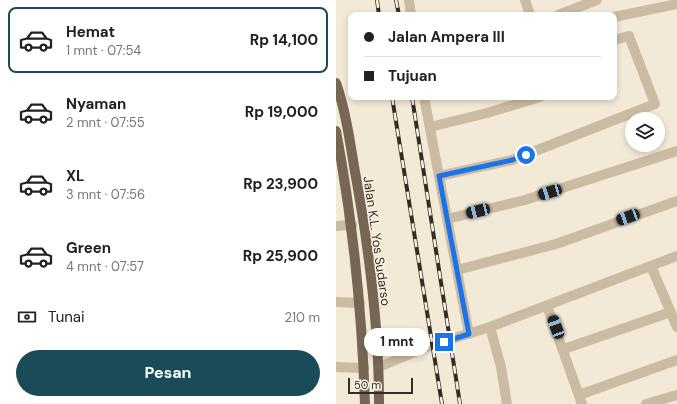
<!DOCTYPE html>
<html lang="id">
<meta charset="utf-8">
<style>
:root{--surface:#fff;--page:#f2f2f2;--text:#202124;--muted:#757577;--line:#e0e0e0;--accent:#194b59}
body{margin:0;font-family:"DM Sans",sans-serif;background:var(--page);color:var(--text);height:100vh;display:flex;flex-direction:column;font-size:15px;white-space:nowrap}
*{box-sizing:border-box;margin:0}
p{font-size:13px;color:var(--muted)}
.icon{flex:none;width:22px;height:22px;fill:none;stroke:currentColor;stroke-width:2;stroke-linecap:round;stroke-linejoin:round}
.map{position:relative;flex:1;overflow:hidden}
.drawer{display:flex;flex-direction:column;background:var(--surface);width:336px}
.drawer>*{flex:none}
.guide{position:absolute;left:12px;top:12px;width:269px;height:88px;border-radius:8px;box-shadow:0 2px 6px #0003;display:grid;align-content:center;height:88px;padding:0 16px;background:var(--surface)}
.buttons{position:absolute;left:289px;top:112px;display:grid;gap:8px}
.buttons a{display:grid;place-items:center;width:40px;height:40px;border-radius:50%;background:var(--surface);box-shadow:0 2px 6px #0003;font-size:20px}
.scale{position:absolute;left:12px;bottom:10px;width:65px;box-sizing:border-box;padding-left:4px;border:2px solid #352d25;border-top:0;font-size:11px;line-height:14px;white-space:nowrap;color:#352d25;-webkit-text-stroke:3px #faf3e4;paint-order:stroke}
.end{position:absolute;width:18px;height:18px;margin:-9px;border:5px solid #1a73e8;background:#fff;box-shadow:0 0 0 2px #fff}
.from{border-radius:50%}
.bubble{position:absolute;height:28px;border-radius:14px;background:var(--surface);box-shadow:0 2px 6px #0003;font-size:13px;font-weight:700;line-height:28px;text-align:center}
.car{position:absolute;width:12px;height:24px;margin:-12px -6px;border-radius:5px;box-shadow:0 0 3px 1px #0007;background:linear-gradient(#222 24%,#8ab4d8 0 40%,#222 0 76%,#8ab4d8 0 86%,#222 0)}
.guide b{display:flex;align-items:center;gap:14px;height:38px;font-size:15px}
.guide b+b{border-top:1px solid var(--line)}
.guide i{width:10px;height:10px;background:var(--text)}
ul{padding:7px 0 0;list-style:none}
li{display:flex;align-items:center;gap:12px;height:66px;margin:0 8px 6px;padding:0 8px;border:2px solid transparent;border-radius:8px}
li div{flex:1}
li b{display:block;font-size:15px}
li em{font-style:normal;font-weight:700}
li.selected{border-color:var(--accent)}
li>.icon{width:36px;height:36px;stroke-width:1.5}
.pay{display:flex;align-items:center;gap:10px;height:44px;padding:0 16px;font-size:15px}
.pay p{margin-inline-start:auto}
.button{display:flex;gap:8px;margin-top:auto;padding:8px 16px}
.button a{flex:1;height:46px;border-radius:24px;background:var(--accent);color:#fff;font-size:16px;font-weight:700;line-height:46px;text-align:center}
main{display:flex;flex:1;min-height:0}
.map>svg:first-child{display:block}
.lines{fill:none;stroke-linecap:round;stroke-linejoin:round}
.minor{stroke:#cbbba3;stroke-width:10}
.major{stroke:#786655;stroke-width:10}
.rail-casing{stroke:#352d25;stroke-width:4}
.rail{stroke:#faf3e4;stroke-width:2.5;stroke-dasharray:8;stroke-linecap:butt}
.route{stroke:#1a73e8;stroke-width:5}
.labels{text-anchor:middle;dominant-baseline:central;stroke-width:3;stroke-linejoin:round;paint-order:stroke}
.street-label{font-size:13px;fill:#352d25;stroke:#faf3e4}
</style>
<main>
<section class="drawer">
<ul>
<li class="selected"><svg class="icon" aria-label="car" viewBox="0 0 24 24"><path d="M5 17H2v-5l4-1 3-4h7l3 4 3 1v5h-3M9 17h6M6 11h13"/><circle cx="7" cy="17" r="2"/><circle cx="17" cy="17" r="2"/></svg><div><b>Hemat</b><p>1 mnt · 07:54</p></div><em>Rp 14,100</em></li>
<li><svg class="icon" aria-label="car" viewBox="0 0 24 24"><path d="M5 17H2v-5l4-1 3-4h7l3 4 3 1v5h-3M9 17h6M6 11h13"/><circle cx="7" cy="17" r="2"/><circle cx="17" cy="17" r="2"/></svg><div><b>Nyaman</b><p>2 mnt · 07:55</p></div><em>Rp 19,000</em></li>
<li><svg class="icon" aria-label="car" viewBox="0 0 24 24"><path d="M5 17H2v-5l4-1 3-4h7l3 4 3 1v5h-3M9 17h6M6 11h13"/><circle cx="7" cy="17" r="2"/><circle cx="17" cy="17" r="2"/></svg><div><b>XL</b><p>3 mnt · 07:56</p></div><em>Rp 23,900</em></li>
<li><svg class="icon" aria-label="car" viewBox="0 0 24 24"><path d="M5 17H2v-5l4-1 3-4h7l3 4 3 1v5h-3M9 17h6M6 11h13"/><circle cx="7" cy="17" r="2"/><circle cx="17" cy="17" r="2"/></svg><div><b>Green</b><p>4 mnt · 07:57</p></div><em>Rp 25,900</em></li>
</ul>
<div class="pay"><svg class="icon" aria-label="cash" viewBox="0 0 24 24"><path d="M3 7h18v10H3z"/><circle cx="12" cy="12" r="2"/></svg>Tunai<p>210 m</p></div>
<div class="button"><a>Pesan</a></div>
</section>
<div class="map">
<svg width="341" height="404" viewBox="0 0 341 404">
<rect width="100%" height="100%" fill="#f2ead7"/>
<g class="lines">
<!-- minor -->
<path class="minor" d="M 73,0 L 75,15
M 189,0 L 194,15
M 222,15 L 261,0
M 278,17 L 341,4
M 88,97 L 133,334
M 94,127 L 151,113 L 204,97
M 103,176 L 176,160 L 319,104 L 293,36 L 278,40
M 111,219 L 189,200 L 341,151
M 0,226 L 16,225
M 315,266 L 341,327
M 121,270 L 220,244 L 341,201
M 0,302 L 24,303
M 211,306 L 246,404
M 154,327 L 165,367 L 171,404
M 228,349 L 335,312
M 0,367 L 28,368
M 43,367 L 96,345 L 154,327 L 341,256
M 243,395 L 341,360
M 310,404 L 341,395"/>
<!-- major -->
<path class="major" d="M 0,83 C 10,112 14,142 19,172 C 33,248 43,327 43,404
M 0,131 C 17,222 26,312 29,404"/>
<!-- rail casing -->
<g class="rail-casing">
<path id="rail" d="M 41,0 L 43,15
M 60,0 L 63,15
M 56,97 L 106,404
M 76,97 L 124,404"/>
</g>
<!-- rail -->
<use href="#rail" class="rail"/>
</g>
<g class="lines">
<!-- route -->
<path class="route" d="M 108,342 L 133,334 L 103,176 L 176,160 L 190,155"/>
</g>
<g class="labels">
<!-- street labels -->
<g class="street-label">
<text transform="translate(41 241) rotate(82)">Jalan K.L. Yos Sudarso</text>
</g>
</g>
</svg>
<div class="buttons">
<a><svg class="icon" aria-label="layers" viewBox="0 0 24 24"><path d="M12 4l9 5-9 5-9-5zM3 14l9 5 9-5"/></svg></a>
</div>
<div class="scale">50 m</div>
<i class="end from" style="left:190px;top:155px"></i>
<i class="end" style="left:108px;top:342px"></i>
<div class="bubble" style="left:28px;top:328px;width:66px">1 mnt</div>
<i class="car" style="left:214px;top:192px;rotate:253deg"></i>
<i class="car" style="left:142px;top:211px;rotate:256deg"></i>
<i class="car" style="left:292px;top:217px;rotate:250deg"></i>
<i class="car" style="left:220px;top:327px;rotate:340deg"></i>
<div class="guide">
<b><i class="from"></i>Jalan Ampera III</b>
<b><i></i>Tujuan</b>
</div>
</div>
</main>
